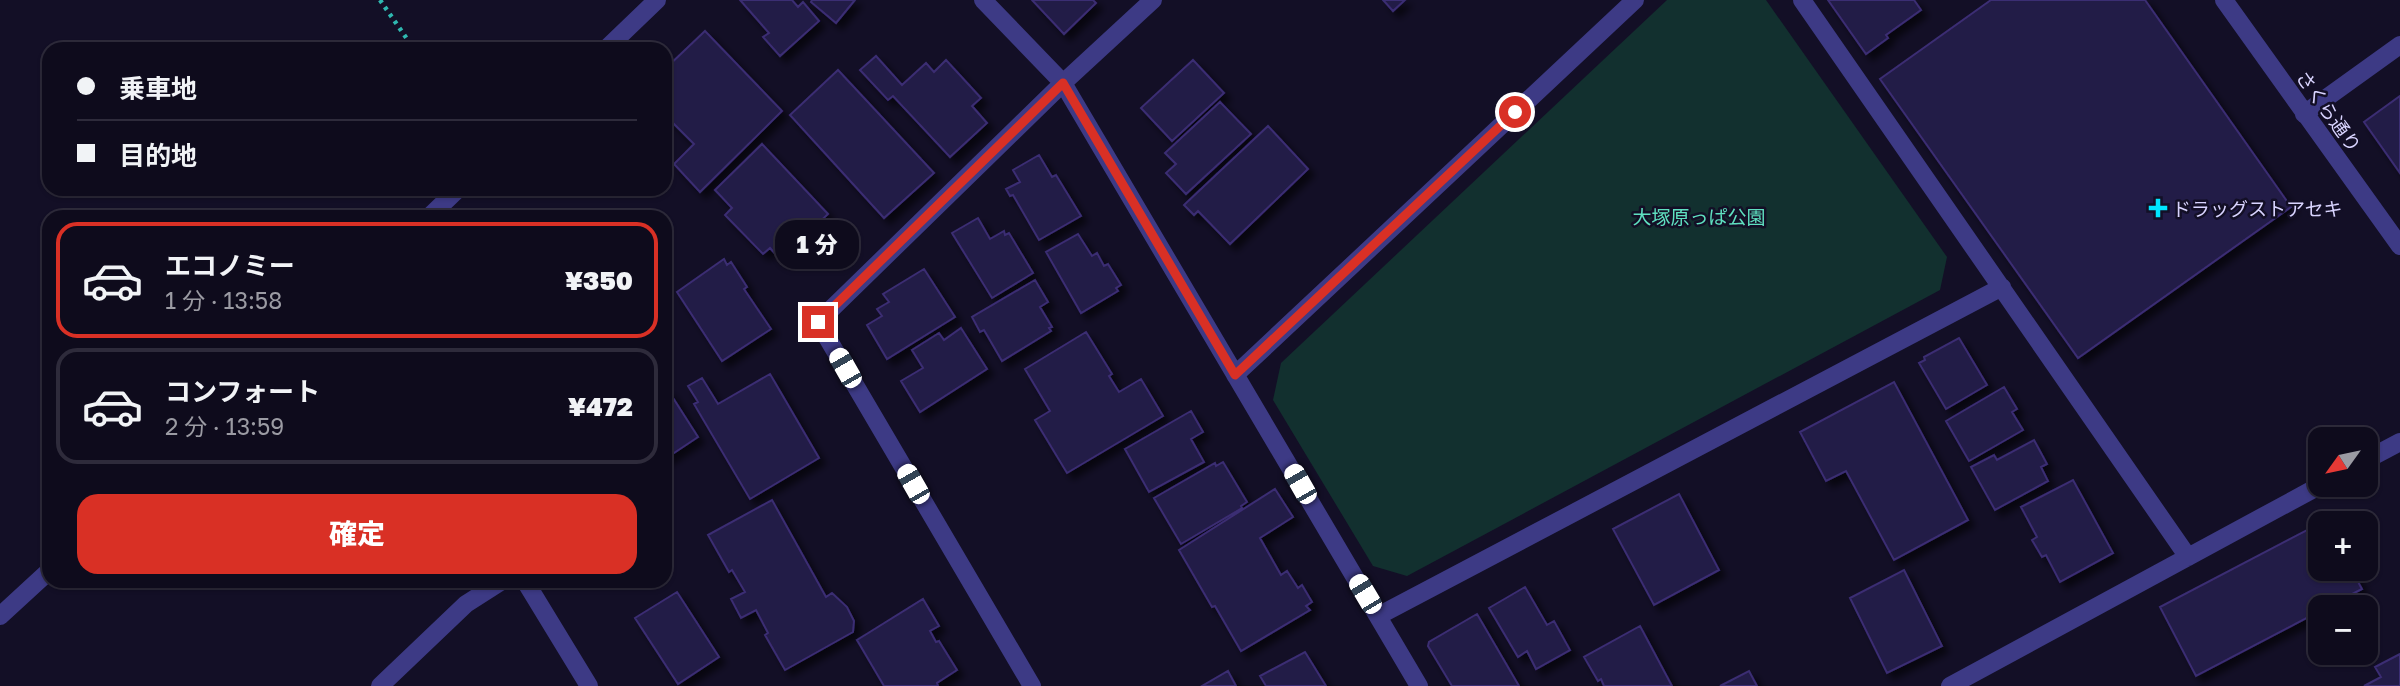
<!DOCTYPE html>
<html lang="ja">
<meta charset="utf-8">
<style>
:root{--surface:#0e0b1c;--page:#171425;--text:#f1f3f6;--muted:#9b9ba3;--line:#2e2b3b;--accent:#d93025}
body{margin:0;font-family:"Golos Text","Noto Sans JP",sans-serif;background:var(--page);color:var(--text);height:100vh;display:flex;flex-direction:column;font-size:26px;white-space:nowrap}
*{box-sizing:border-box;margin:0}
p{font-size:23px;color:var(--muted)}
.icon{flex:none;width:38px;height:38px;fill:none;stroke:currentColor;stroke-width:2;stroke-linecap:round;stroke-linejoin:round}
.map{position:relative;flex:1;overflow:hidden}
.details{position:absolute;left:42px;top:210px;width:630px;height:378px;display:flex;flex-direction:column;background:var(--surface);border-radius:21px;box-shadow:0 2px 5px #0004,0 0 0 2px var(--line)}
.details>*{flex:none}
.banner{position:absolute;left:42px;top:42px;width:630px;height:154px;border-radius:21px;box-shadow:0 2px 5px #0004,0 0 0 2px var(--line);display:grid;align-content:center;height:154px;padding:0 35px;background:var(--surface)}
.needle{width:46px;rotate:237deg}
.fabs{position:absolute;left:2308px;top:427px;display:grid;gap:14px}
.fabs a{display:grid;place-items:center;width:70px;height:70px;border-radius:14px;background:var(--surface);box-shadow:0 2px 5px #0004,0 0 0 2px var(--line);font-size:35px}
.end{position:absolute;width:32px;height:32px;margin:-16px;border:9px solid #d93025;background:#fff;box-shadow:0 0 0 4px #fff}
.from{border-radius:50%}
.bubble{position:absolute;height:49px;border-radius:21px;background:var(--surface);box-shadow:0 2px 5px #0004,0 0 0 2px var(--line);font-size:23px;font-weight:800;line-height:49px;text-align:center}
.car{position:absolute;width:21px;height:42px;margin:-21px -10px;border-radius:9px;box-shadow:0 0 5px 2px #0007;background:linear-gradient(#fff 24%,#345 0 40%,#fff 0 76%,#345 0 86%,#fff 0)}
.banner b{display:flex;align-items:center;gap:24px;height:66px;font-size:26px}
.banner b+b{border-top:2px solid var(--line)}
.banner i{width:18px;height:18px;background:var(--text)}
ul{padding:12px 0 0;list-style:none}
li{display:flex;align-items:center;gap:21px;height:116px;margin:0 14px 10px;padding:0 21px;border:4px solid var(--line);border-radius:21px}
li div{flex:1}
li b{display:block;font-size:26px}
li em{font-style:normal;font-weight:800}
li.active{border-color:var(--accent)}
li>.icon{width:63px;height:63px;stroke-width:1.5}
.button{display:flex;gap:14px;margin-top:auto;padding:14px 35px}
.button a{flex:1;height:80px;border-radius:21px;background:var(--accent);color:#fff;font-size:28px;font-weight:800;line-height:80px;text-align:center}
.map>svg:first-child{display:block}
.green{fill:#12302f}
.building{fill:#241b47;stroke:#3b2d73;stroke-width:2;filter:url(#shadow)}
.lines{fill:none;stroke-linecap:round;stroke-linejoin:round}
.path{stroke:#2fb8b0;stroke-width:4.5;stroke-dasharray:3.5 5;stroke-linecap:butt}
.minor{stroke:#3d3a85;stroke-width:18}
.tertiary{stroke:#3d3a85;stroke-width:18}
.route{stroke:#d93025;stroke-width:9}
.poi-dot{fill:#00e5ff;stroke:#130f26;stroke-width:2.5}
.labels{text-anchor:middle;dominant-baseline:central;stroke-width:5;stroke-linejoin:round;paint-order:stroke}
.street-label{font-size:19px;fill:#d9d4ff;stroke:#130f26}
.poi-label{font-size:19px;fill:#d9d4ff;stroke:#130f26;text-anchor:start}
.park-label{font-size:19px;fill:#5fe0c0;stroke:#130f26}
</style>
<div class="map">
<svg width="2400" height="686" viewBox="0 0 2400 686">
<defs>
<filter id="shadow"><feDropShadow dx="6" dy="6" stdDeviation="3.5" flood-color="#0009"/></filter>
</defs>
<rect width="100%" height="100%" fill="#130f26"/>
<!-- green -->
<path class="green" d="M 1667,0 L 1766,0 L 1947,257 L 1940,290 L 1407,576 L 1373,566 L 1273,400 L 1281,363 Z"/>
<!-- building -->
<path class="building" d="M 740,0 L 792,0 L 798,7 L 803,2 L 819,21 L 780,56 L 763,37 L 769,33 Z
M 812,0 L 855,0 L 836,23 L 811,2 Z
M 1032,0 L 1093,0 L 1096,3 L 1064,34 Z
M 1383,0 L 1405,0 L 1393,11 Z
M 1828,0 L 1914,0 L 1921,10 L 1886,35 L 1888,38 L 1866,54 Z
M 1991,0 L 2145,0 L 2291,207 L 2078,358 L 1880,79 Z
M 705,31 L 782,111 L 700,192 L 674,164 L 694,144 L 665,115 L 665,69 Z
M 876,56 L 902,85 L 926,63 L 934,72 L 946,60 L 981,98 L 972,106 L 987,123 L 950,157 L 893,96 L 888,100 L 860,70 Z
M 1193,60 L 1224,93 L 1172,141 L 1141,108 Z
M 838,70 L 934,173 L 884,218 L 790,115 Z
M 2400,96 L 2400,173 L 2364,122 Z
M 1220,102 L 1251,134 L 1186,194 L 1166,173 L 1176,164 L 1165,153 Z
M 1268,126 L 1308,169 L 1230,244 L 1198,211 L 1194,215 L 1184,205 Z
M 762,144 L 828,214 L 780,259 L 770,248 L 763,254 L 725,215 L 732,208 L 715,190 Z
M 1039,155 L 1052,177 L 1056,175 L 1081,216 L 1039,240 L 1013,195 L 1010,196 L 1006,189 L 1020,182 L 1013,170 Z
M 978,218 L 990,239 L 1004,231 L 1005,235 L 1009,233 L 1033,273 L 992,298 L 952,233 Z
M 1078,234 L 1092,256 L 1097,253 L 1104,266 L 1108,264 L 1121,285 L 1116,288 L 1118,291 L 1081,313 L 1046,252 Z
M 724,259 L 727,265 L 731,262 L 747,287 L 744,289 L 771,329 L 722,361 L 677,292 Z
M 924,269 L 955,317 L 887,359 L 867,325 L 882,316 L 877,309 L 889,302 L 883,294 Z
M 1035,280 L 1048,302 L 1040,307 L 1052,327 L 1049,328 L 1051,331 L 1002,361 L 984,330 L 980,332 L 972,317 Z
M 961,328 L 987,369 L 920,412 L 901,381 L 923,368 L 912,350 L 939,333 L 944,340 Z
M 1086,332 L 1112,374 L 1109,376 L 1119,392 L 1141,379 L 1163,416 L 1067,473 L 1035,420 L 1050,411 L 1025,369 Z
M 1959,338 L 1987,385 L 1946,409 L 1919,363 L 1925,360 L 1924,357 Z
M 770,374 L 819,458 L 750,499 L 694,404 L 698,402 L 688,386 L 702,378 L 718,404 Z
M 1894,382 L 1968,520 L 1894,560 L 1846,471 L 1826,481 L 1800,432 Z
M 2004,387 L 2017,409 L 2012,412 L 2023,430 L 1969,461 L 1946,421 Z
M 668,390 L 698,437 L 665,459 L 665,392 Z
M 1191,411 L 1203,432 L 1191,439 L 1204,462 L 1149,492 L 1125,449 Z
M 2034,440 L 2047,464 L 2041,467 L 2048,481 L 1995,510 L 1971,467 L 1994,455 L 1997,460 Z
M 1223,462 L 1247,502 L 1241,506 L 1242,508 L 1181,544 L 1154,498 L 1215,463 L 1216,466 Z
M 2073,480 L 2113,553 L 2060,582 L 2046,555 L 2042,557 L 2032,540 L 2037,537 L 2021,507 Z
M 1275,489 L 1293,517 L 1260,538 L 1281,575 L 1287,571 L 1298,588 L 1302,585 L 1312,602 L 1306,606 L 1310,610 L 1241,651 L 1215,606 L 1212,607 L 1179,550 Z
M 1679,494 L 1719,570 L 1654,605 L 1613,529 Z
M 772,500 L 826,597 L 832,593 L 847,607 L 854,621 L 853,632 L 785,670 L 765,635 L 768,633 L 756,610 L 741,618 L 731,599 L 745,592 L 732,570 L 729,572 L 708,535 Z
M 2309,529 L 2320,552 L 2320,569 L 2329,569 L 2330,571 L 2335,569 L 2351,569 L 2362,589 L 2327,607 L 2320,607 L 2320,611 L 2196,676 L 2160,607 Z
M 1904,570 L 1942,646 L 1887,673 L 1850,598 Z
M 1525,587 L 1547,625 L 1554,621 L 1570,650 L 1536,669 L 1527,651 L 1518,657 L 1489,608 Z
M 677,592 L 719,657 L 678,684 L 635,618 Z
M 923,599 L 939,626 L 930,631 L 936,642 L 939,641 L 957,670 L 937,683 L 938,686 L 884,686 L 857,640 Z
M 1477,614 L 1519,686 L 1452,686 L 1428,646 L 1429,642 Z
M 1640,626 L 1672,686 L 1604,686 L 1601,679 L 1598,681 L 1584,657 Z
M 1305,652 L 1326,686 L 1266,686 L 1260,676 Z
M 2400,654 L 2400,686 L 2364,686 L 2381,677 L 2375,667 Z
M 1228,671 L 1236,686 L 1202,686 Z
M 1749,671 L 1757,686 L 1720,686 Z"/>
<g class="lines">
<!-- path -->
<path class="path" d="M 380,0 L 414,49"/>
<!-- minor -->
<path class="minor" d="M 983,0 L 1063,83 L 1419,686
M 1802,0 L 2188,557
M 606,49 L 657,0
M 2304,114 L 2400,45
M 429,217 L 458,189
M 1235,375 L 1635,0
M 2366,460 L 2400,442
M 0,616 L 49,571
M 1378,616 L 2002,287
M 380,686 L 466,604 L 502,581
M 1032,686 L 818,322 L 1063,83 L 1153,0
M 1950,686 L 2321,485"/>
<!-- tertiary -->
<path class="tertiary" d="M 2224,0 L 2400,246
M 525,581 L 589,686"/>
</g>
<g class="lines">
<!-- route -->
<path class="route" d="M 818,322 L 1063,83 L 1235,375 L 1515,112"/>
</g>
<!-- markers -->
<path class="poi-dot" d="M2154.5 197.5h7v7h7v7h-7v7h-7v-7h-7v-7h7z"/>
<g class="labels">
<!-- street labels -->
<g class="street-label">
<text transform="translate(2329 111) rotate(54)">さくら通り</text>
</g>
<!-- poi labels -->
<g class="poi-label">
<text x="2172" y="208">ドラッグストアセキ</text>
</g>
<!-- park labels -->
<g class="park-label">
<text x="1699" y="216">大塚原っぱ公園</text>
</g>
</g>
</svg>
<div class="fabs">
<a><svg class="needle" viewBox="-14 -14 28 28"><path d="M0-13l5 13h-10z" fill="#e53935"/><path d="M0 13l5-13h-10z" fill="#9b9ba3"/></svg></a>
<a>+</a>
<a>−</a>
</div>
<i class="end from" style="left:1515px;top:112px"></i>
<i class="end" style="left:818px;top:322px"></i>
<div class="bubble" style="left:775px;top:220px;width:84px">1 分</div>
<i class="car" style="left:845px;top:368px;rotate:330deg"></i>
<i class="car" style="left:913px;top:484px;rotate:330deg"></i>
<i class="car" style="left:1300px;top:484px;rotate:330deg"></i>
<i class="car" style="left:1365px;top:594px;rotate:329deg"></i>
<div class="banner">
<b><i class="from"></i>乗車地</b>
<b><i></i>目的地</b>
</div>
<section class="details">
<ul>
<li class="active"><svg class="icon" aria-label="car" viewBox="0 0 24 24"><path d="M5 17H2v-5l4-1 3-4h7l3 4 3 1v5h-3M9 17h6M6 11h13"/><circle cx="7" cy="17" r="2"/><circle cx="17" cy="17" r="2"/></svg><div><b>エコノミー</b><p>1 分 · 13:58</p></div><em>¥350</em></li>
<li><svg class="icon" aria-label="car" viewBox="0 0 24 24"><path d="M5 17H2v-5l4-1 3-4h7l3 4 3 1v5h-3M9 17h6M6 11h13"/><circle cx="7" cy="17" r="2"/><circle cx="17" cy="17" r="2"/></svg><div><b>コンフォート</b><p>2 分 · 13:59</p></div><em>¥472</em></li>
</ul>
<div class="button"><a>確定</a></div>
</section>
</div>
